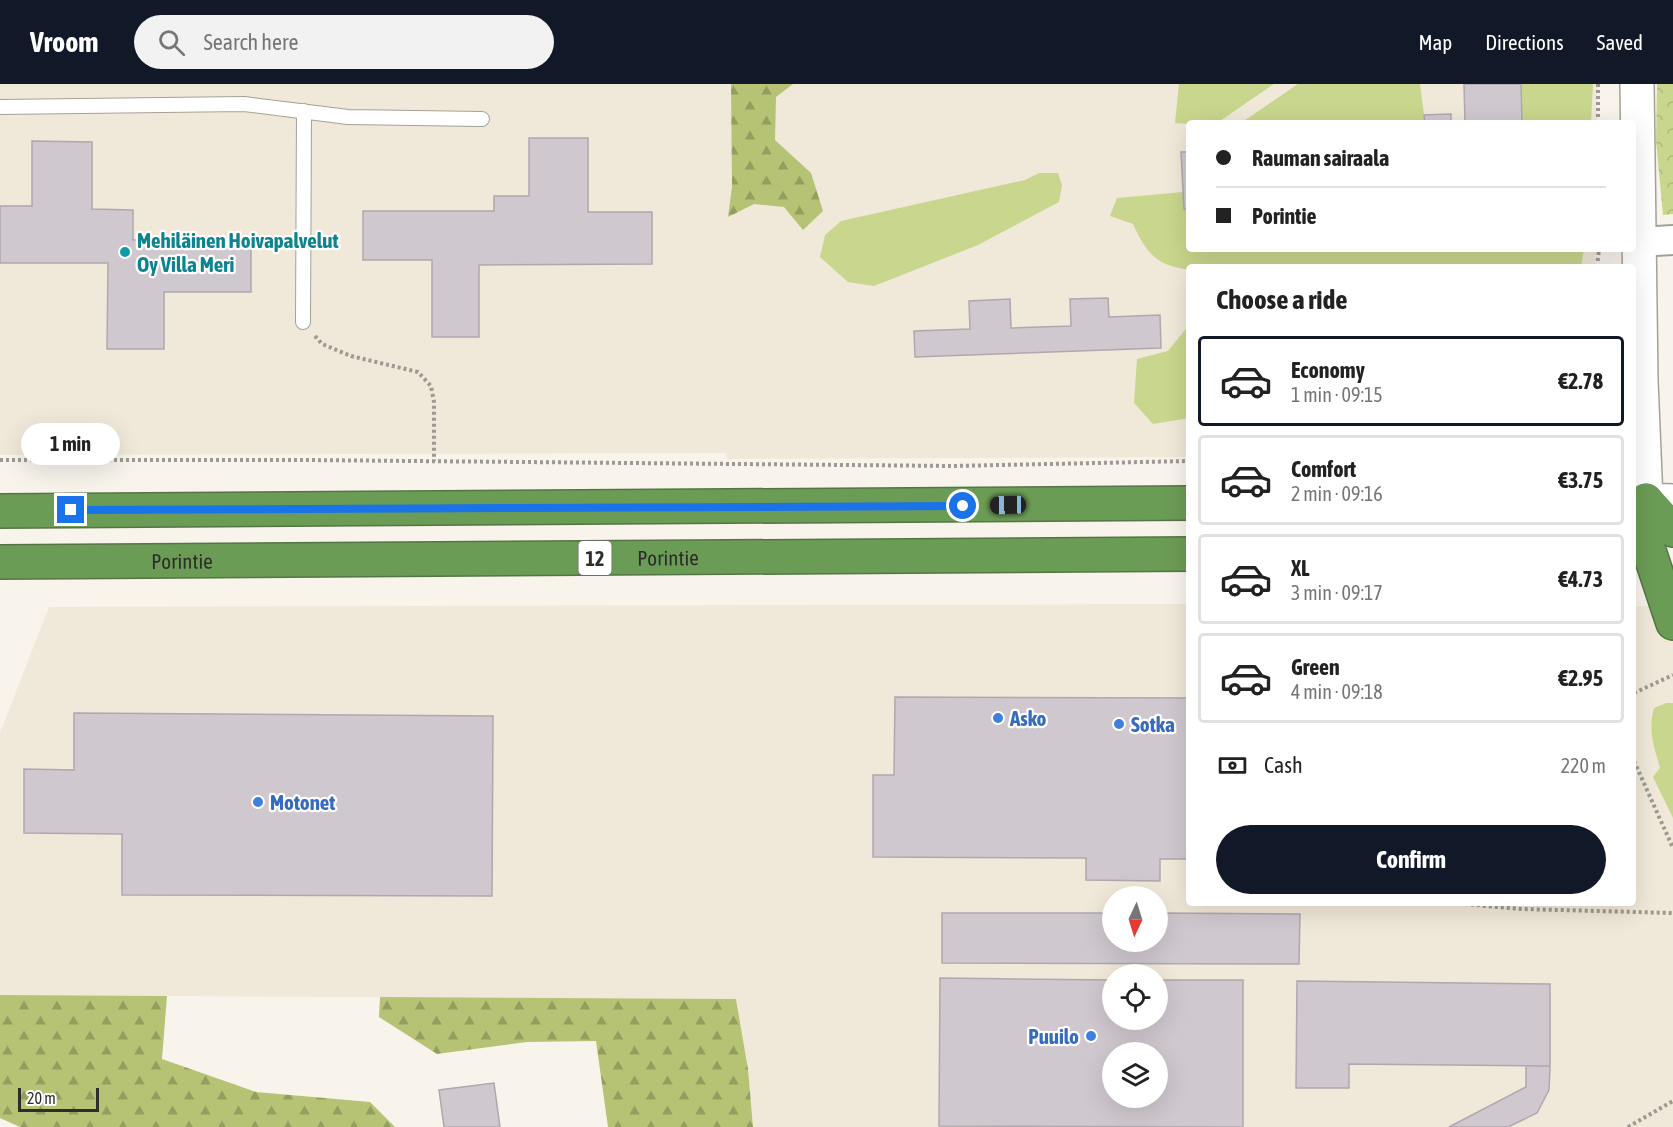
<!DOCTYPE html>
<meta charset="utf-8">
<style>
:root{--surface:#fff;--page:#f2f2f2;--text:#222;--muted:#767676;--line:#e0e0e0;--accent:#111827}
body{margin:0;font-family:"Asap Condensed",sans-serif;background:var(--page);color:var(--text);height:100vh;display:flex;flex-direction:column;font-size:22px;white-space:nowrap}
*{box-sizing:border-box;margin:0}
p{font-size:20px;color:var(--muted)}
.icon{flex:none;width:33px;height:33px;fill:none;stroke:currentColor;stroke-width:2;stroke-linecap:round;stroke-linejoin:round}
.map{position:relative;flex:1;overflow:hidden}
.drawer{position:absolute;left:1186px;top:180px;width:450px;height:642px;display:flex;flex-direction:column;background:var(--surface);border-radius:6px;box-shadow:0 6px 24px #0002}
.drawer>*{flex:none}
.hud{position:absolute;left:1186px;top:36px;width:450px;height:132px;border-radius:6px;box-shadow:0 6px 24px #0002;display:grid;align-content:center;height:132px;padding:0 30px;background:var(--surface)}
.needle{width:39px;rotate:184deg}
.buttons{position:absolute;left:1102px;top:802px;display:grid;gap:12px}
.buttons a{display:grid;place-items:center;width:66px;height:66px;border-radius:50%;background:var(--surface);box-shadow:0 6px 24px #0002;font-size:30px}
.scale{position:absolute;left:18px;bottom:15px;width:81px;box-sizing:border-box;padding-left:6px;border:3px solid #2f2d2a;border-top:0;font-size:16px;line-height:21px;white-space:nowrap;color:#2f2d2a;-webkit-text-stroke:4px #fff;paint-order:stroke}
.end{position:absolute;width:27px;height:27px;margin:-14px;border:8px solid #1a73e8;background:#fff;box-shadow:0 0 0 3px #fff}
.from{border-radius:50%}
.bubble{position:absolute;height:42px;border-radius:21px;background:var(--surface);box-shadow:0 6px 24px #0002;font-size:20px;font-weight:700;line-height:42px;text-align:center}
.car{position:absolute;width:18px;height:36px;margin:-18px -9px;border-radius:8px;box-shadow:0 0 4px 2px #0007;background:linear-gradient(#222 24%,#8ab4d8 0 40%,#222 0 76%,#8ab4d8 0 86%,#222 0)}
.hud b{display:flex;align-items:center;gap:21px;height:57px;font-size:22px}
.hud b+b{border-top:2px solid var(--line)}
.hud i{width:15px;height:15px;background:var(--text)}
ul{padding:0;list-style:none}
li{display:flex;align-items:center;gap:18px;height:90px;margin:0 12px 9px;padding:0 18px;border:3px solid var(--line);border-radius:6px}
li div{flex:1}
li b{display:block;font-size:22px}
li em{font-style:normal;font-weight:700}
li.on{border-color:var(--accent)}
li>.icon{width:54px;height:54px;stroke-width:1.5}
h2{padding:0 30px;font-size:27px;line-height:72px}
.pay{display:flex;align-items:center;gap:15px;height:66px;padding:0 30px;font-size:22px}
.pay p{margin-inline-start:auto}
.action{display:flex;gap:12px;margin-top:auto;padding:12px 30px}
.action a{flex:1;height:69px;border-radius:36px;background:var(--accent);color:#fff;font-size:24px;font-weight:700;line-height:69px;text-align:center}
header{display:flex;align-items:center;gap:36px;box-sizing:border-box;height:84px;padding:0 30px;background:var(--accent);color:#fff}
header strong{font-size:28px}
nav{display:flex;gap:33px;margin-inline-start:auto;font-size:21px}
.search{width:420px;height:54px;background:var(--page);display:flex;align-items:center;gap:15px;box-sizing:border-box;padding:0 21px;border-radius:33px;color:var(--muted);font-size:22px}
.map>svg:first-child{display:block}
.built{fill:#f0e8d8;fill-rule:evenodd}
.green{fill:#c9d68d}
.forest{fill:url(#forest-firs)}
.park{fill:url(#park-crowns)}
.building{fill:#cfc8cf;stroke:#afa8af;stroke-width:1.5;fill-rule:evenodd}
.lines{fill:none;stroke-linecap:round;stroke-linejoin:round}
.lane-casing{stroke:#a5a199;stroke-width:16}
.street-casing{stroke:#a5a199;stroke-width:32}
.secondary-casing{stroke:#a5a199;stroke-width:36}
.highway-casing{stroke:#567546;stroke-width:36}
.path{stroke:#9c9993;stroke-width:4;stroke-dasharray:3 3;stroke-linecap:butt}
.lane{stroke:#fff;stroke-width:14}
.street{stroke:#fff;stroke-width:28}
.secondary{stroke:#fff;stroke-width:33}
.highway{stroke:#6b9c55;stroke-width:33}
.route{stroke:#1a73e8;stroke-width:8}
.culture-dot{fill:#0f9aa8;stroke:#fff;stroke-width:2}
.shop-dot{fill:#3f7fe0;stroke:#fff;stroke-width:2}
.labels{text-anchor:middle;dominant-baseline:central;stroke-width:4.5;stroke-linejoin:round;paint-order:stroke}
.shield{fill:#fff;stroke:#6d6c6a;stroke-width:1.5}
.shield-label{font-size:20px;font-weight:bold;fill:#2f2d2a}
.culture-label{font-size:21px;font-weight:bold;fill:#0d838f;stroke:#fff;text-anchor:start}
.street-label{font-size:21px;fill:#2f2d2a;stroke:#fff}
.shop-label{font-size:21px;font-weight:bold;fill:#366cbe;stroke:#fff;text-anchor:start}
</style>
<header>
<strong>Vroom</strong>
<div class="search"><svg class="icon" aria-label="search" viewBox="0 0 24 24"><circle cx="10" cy="10" r="6"/><path d="M15 15l6 6"/></svg>Search here</div>
<nav><a>Map</a><a>Directions</a><a>Saved</a></nav>
</header>
<div class="map">
<svg width="1673" height="1043" viewBox="0 0 1673 1043">
<defs>
<pattern id="forest-firs" width="22" height="20" patternUnits="userSpaceOnUse" patternTransform="scale(1.5)"><rect width="22" height="20" fill="#b6c374"/><path d="M5 1l3.5 6h-7zM16 11l3.5 6h-7z" fill="#949f5f"/></pattern>
<pattern id="park-crowns" width="20" height="18" patternUnits="userSpaceOnUse" patternTransform="scale(1.5)"><rect width="20" height="18" fill="#c9d68d"/><path d="M2 6a3 3 0 1 1 6 0M12 15a3 3 0 1 1 6 0" fill="none" stroke="#adb87a"/></pattern>
</defs>
<rect width="100%" height="100%" fill="#f8f3eb"/>
<!-- built -->
<path class="built" d="M 0,0 L 1597,0 L 1597,39 L 1190,39 L 1190,165 L 1596,165 L 1595,183 L 1190,183 L 1189,373 L 727,375 L 726,369 L 0,371 Z
M 1189,520 L 1190,819 L 1634,819 L 1634,522 L 1673,523 L 1673,1043 L 753,1043 L 748,985 L 736,915 L 0,911 L 0,649 L 49,523 ZM 1113,813 L 1158,813 L 1158,858 L 1113,858 ZM 1113,891 L 1158,891 L 1158,936 L 1113,936 ZM 1113,969 L 1158,969 L 1158,1014 L 1113,1014 Z"/>
<!-- green -->
<path class="green" d="M 1179,0 L 1274,0 L 1217,39 L 1189,40 L 1175,39 Z
M 1298,0 L 1420,0 L 1425,39 L 1241,39 Z
M 1521,0 L 1593,0 L 1591,39 L 1522,39 Z
M 1039,89 L 1058,89 L 1062,101 L 1059,118 L 978,161 L 874,202 L 848,198 L 820,173 L 825,151 L 841,137 L 1025,96 Z
M 1183,108 L 1189,125 L 1190,165 L 1584,165 L 1581,183 L 1190,183 L 1189,186 C 1156,181 1147,170 1133,140 L 1110,132 L 1117,114 Z
M 1189,241 L 1189,334 L 1153,340 L 1134,319 L 1137,275 L 1168,267 Z
M 1666,619 L 1673,619 L 1673,734 L 1653,693 L 1660,684 C 1654,663 1648,646 1654,624 Z"/>
<!-- forest -->
<path class="forest" d="M 731,0 L 793,0 L 776,13 L 775,56 L 811,89 L 823,127 L 803,146 L 784,123 L 754,120 L 728,133 L 732,103 Z
M 0,911 L 167,912 L 162,975 L 256,1008 L 370,1018 L 395,1043 L 20,1043 L 0,1034 Z
M 380,913 L 736,915 L 748,985 L 753,1043 L 608,1043 L 596,957 L 527,958 L 437,970 L 379,933 Z"/>
<!-- park -->
<path class="park" d="M 1657,0 L 1673,0 L 1673,130 L 1663,131 L 1656,57 Z"/>
<!-- building -->
<path class="building" d="M 1464,0 L 1521,0 L 1522,39 L 1465,39 Z
M 1451,30 L 1451,39 L 1425,39 L 1424,31 Z
M 529,54 L 588,54 L 588,128 L 652,128 L 652,180 L 479,181 L 479,253 L 432,253 L 432,176 L 363,176 L 363,127 L 494,127 L 494,112 L 529,112 Z
M 32,57 L 92,58 L 92,125 L 133,126 L 133,156 L 251,156 L 251,208 L 164,208 L 164,265 L 107,265 L 108,179 L 0,179 L 0,122 L 32,122 Z
M 1181,68 L 1190,68 L 1190,125 L 1184,125 Z
M 1108,214 L 1109,233 L 1160,231 L 1161,264 L 915,273 L 914,247 L 970,245 L 969,217 L 1010,215 L 1011,244 L 1071,242 L 1070,215 Z
M 895,613 L 1190,614 L 1190,775 L 1160,775 L 1160,797 L 1086,796 L 1086,774 L 873,773 L 873,691 L 894,691 Z
M 74,629 L 493,632 L 492,812 L 122,811 L 122,750 L 24,749 L 24,685 L 74,686 Z
M 942,829 L 1113,829 L 1113,858 L 1158,858 L 1158,829 L 1300,830 L 1299,880 L 942,879 Z
M 940,894 L 1113,896 L 1113,936 L 1158,936 L 1158,896 L 1243,896 L 1243,1043 L 939,1042 ZM 1113,969 L 1158,969 L 1158,1014 L 1113,1014 Z
M 1297,897 L 1550,900 L 1550,982 L 1349,980 L 1349,1004 L 1296,1004 Z
M 1526,982 L 1550,982 L 1549,1006 L 1537,1029 L 1508,1043 L 1449,1043 L 1526,1003 Z
M 494,999 L 500,1043 L 444,1043 L 439,1006 Z"/>
<g class="lines">
<!-- lane casing -->
<g class="lane-casing">
<path id="lane" d="M 0,23 L 244,20 L 348,33 L 482,35
M 303,238 L 304,27"/>
</g>
<!-- street casing -->
<g class="street-casing">
<path id="street" d="M 1639,158 L 1673,156"/>
</g>
<!-- secondary casing -->
<g class="secondary-casing">
<path id="secondary" d="M 1637,0 L 1641,297 L 1646,416 L 1673,417"/>
</g>
<!-- highway casing -->
<g class="highway-casing">
<g id="highway">
<path d="M 1646,416 L 1648,464 L 1673,539"/>
<path d="M 1646,416 L 1673,446"/>
<path d="M 0,427 L 1190,419"/>
<path id="s1" d="M 0,478 L 1190,470"/>
</g>
</g>
<!-- path -->
<path class="path" d="M 1598,0 L 1598,39
M 1597,183 L 1599,165
M 315,252 L 322,260 L 351,272 L 418,288 L 431,302 L 434,318 L 434,377
M 0,376 L 304,376 L 954,382 L 1190,377
M 1634,609 L 1673,591
M 1634,677 L 1673,764
M 1453,819 L 1521,825 L 1673,829
M 1628,1043 L 1673,1017"/>
<!-- lane -->
<use href="#lane" class="lane"/>
<!-- street -->
<use href="#street" class="street"/>
<!-- secondary -->
<use href="#secondary" class="secondary"/>
<!-- highway -->
<use href="#highway" class="highway"/>
</g>
<g class="lines">
<!-- route -->
<path class="route" d="M 71,426 L 963,422"/>
</g>
<!-- markers -->
<circle class="culture-dot" cx="125" cy="168" r="6"/>
<g class="shop-dot">
<circle cx="998" cy="634" r="6"/>
<circle cx="1119" cy="640" r="6"/>
<circle cx="258" cy="718" r="6"/>
<circle cx="1091" cy="952" r="6"/>
</g>
<g class="labels">
<!-- shield labels -->
<rect class="shield" x="578.5" y="457" width="33" height="34" rx="4.5"/>
<g class="shield-label">
<text x="595" y="474">12</text>
</g>
<!-- culture labels -->
<g class="culture-label">
<text x="137" y="156">Mehiläinen Hoivapalvelut<tspan x="137" dy="24">Oy Villa Meri</tspan></text>
</g>
<!-- street labels -->
<g class="street-label">
<text stroke="none"><textPath href="#s1" startOffset="668">Porintie</textPath></text>
<text stroke="none"><textPath href="#s1" startOffset="182">Porintie</textPath></text>
</g>
<!-- shop labels -->
<g class="shop-label">
<text x="1010" y="634">Asko</text>
<text x="1131" y="640">Sotka</text>
<text x="270" y="718">Motonet</text>
<text x="1079" y="952" text-anchor="end">Puuilo</text>
</g>
</g>
</svg>
<div class="buttons">
<a><svg class="needle" viewBox="-14 -14 28 28"><path d="M0-13l5 13h-10z" fill="#e53935"/><path d="M0 13l5-13h-10z" fill="#767676"/></svg></a>
<a><svg class="icon" aria-label="locate" viewBox="0 0 24 24"><circle cx="12" cy="12" r="6"/><path d="M12 2v4M12 18v4M2 12h4M18 12h4"/></svg></a>
<a><svg class="icon" aria-label="layers" viewBox="0 0 24 24"><path d="M12 4l9 5-9 5-9-5zM3 14l9 5 9-5"/></svg></a>
</div>
<div class="scale">20 m</div>
<i class="end from" style="left:963px;top:422px"></i>
<i class="end" style="left:71px;top:426px"></i>
<div class="bubble" style="left:21px;top:339px;width:99px">1 min</div>
<i class="car" style="left:1008px;top:421px;rotate:269deg"></i>
<div class="hud">
<b><i class="from"></i>Rauman sairaala</b>
<b><i></i>Porintie</b>
</div>
<section class="drawer">
<h2>Choose a ride</h2>
<ul>
<li class="on"><svg class="icon" aria-label="car" viewBox="0 0 24 24"><path d="M5 17H2v-5l4-1 3-4h7l3 4 3 1v5h-3M9 17h6M6 11h13"/><circle cx="7" cy="17" r="2"/><circle cx="17" cy="17" r="2"/></svg><div><b>Economy</b><p>1 min · 09:15</p></div><em>€2.78</em></li>
<li><svg class="icon" aria-label="car" viewBox="0 0 24 24"><path d="M5 17H2v-5l4-1 3-4h7l3 4 3 1v5h-3M9 17h6M6 11h13"/><circle cx="7" cy="17" r="2"/><circle cx="17" cy="17" r="2"/></svg><div><b>Comfort</b><p>2 min · 09:16</p></div><em>€3.75</em></li>
<li><svg class="icon" aria-label="car" viewBox="0 0 24 24"><path d="M5 17H2v-5l4-1 3-4h7l3 4 3 1v5h-3M9 17h6M6 11h13"/><circle cx="7" cy="17" r="2"/><circle cx="17" cy="17" r="2"/></svg><div><b>XL</b><p>3 min · 09:17</p></div><em>€4.73</em></li>
<li><svg class="icon" aria-label="car" viewBox="0 0 24 24"><path d="M5 17H2v-5l4-1 3-4h7l3 4 3 1v5h-3M9 17h6M6 11h13"/><circle cx="7" cy="17" r="2"/><circle cx="17" cy="17" r="2"/></svg><div><b>Green</b><p>4 min · 09:18</p></div><em>€2.95</em></li>
</ul>
<div class="pay"><svg class="icon" aria-label="cash" viewBox="0 0 24 24"><path d="M3 7h18v10H3z"/><circle cx="12" cy="12" r="2"/></svg>Cash<p>220 m</p></div>
<div class="action"><a>Confirm</a></div>
</section>
</div>
